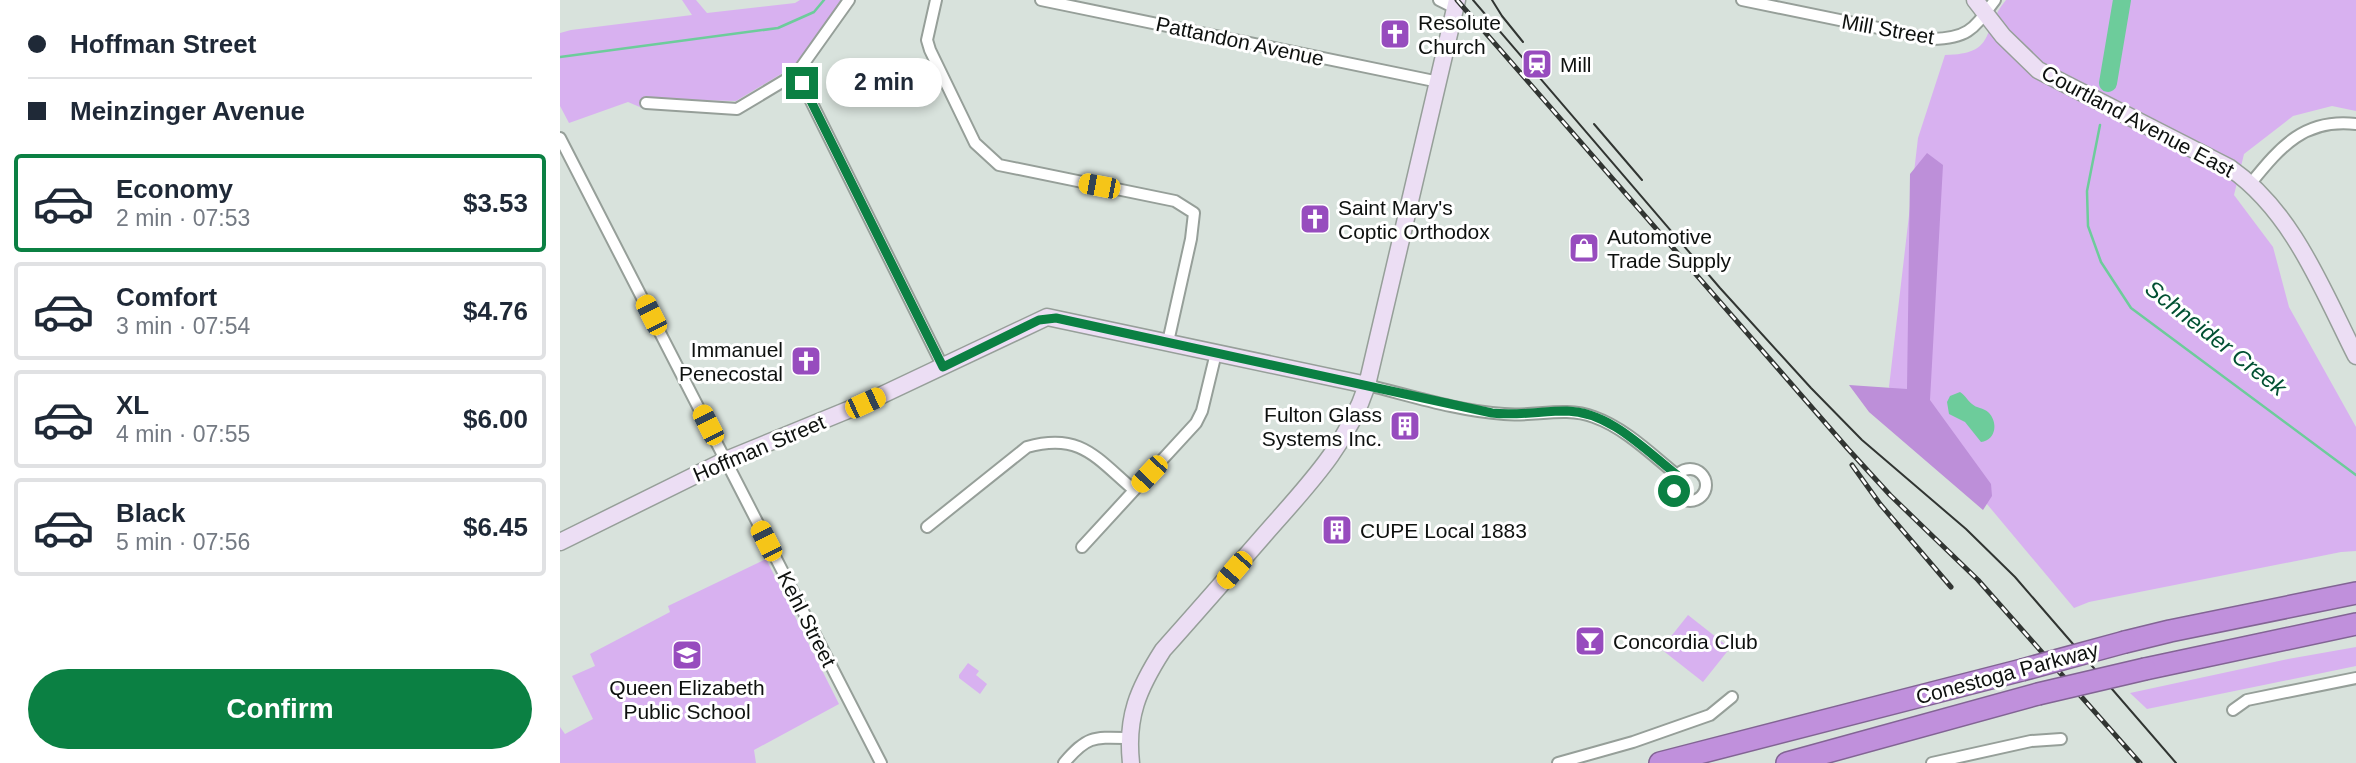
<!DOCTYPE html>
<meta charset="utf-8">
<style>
:root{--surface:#fff;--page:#f2f2f3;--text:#1f2937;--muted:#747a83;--line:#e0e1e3;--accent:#0b8043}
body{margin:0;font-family:Arial,sans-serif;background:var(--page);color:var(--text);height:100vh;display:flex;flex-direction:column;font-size:26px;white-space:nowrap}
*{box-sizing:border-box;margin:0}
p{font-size:23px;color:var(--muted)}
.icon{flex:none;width:38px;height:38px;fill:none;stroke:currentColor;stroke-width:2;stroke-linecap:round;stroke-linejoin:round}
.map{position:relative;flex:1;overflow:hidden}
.drawer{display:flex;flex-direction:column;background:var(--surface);width:560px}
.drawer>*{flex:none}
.hud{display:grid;align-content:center;height:154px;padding:0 28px;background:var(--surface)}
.end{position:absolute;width:32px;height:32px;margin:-16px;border:9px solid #0b8043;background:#fff;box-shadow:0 0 0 4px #fff}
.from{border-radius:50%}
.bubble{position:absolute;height:49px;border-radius:24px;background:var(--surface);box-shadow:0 4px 10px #0003;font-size:23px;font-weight:600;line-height:49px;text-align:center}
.car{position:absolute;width:21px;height:42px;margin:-21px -10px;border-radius:9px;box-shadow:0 0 5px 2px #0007;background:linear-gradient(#f5c518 24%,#345 0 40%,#f5c518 0 76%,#345 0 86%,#f5c518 0)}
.hud b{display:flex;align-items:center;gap:24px;height:66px;font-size:26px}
.hud b+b{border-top:2px solid var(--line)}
.hud i{width:18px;height:18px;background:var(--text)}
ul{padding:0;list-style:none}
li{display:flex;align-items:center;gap:21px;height:98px;margin:0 14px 10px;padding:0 14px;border:4px solid var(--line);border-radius:7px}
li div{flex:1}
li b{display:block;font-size:26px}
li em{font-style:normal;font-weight:600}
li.active{border-color:var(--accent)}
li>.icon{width:63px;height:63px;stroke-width:1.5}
.primary-button{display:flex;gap:14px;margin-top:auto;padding:14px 28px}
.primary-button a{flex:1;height:80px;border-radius:42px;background:var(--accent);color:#fff;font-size:28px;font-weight:600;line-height:80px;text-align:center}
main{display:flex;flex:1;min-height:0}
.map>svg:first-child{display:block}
.green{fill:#d8b1f0}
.forest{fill:#bd8fd9}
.water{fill:#6dcc9b}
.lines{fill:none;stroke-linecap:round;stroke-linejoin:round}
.stream{stroke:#6dcc9b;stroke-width:2.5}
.river{stroke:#6dcc9b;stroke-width:18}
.street-casing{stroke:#969f99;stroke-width:14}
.secondary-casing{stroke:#969f99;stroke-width:19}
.highway-casing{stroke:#826494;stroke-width:24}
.street{stroke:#fff;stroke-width:10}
.secondary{stroke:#ecdef4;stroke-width:16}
.highway{stroke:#c090dc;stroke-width:21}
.tram{stroke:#313532;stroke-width:2}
.rail-casing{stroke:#313532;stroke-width:5}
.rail{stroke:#fff;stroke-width:2.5;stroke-dasharray:8;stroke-linecap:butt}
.highway-bridge-casing{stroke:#826494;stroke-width:24;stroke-linecap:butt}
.highway-bridge{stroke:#c090dc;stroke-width:21}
.route{stroke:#0b8043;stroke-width:9}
.labels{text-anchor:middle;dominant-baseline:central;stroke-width:6;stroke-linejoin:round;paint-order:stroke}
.poi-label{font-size:21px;fill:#0e110f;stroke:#fff;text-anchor:start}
.street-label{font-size:21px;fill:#0e110f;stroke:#fff}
.water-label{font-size:23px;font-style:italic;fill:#025133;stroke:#fff}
</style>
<main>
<section class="drawer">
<div class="hud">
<b><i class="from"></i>Hoffman Street</b>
<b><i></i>Meinzinger Avenue</b>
</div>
<ul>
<li class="active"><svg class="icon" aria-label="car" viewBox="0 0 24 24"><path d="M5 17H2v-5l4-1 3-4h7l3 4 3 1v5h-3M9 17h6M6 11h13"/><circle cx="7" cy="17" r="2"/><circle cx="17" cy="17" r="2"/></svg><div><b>Economy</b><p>2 min · 07:53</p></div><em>$3.53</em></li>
<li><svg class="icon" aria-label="car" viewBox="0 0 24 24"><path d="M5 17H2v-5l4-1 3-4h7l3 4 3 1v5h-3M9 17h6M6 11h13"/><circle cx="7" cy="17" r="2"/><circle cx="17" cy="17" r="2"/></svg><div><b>Comfort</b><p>3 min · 07:54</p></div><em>$4.76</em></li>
<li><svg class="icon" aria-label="car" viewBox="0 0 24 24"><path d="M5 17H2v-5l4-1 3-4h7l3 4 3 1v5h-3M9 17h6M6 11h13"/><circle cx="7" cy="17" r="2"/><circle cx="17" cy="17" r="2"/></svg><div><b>XL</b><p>4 min · 07:55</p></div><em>$6.00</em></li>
<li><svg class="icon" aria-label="car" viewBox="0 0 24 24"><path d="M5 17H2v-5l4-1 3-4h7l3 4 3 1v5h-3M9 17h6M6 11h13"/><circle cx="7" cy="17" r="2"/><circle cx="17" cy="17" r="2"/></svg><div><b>Black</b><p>5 min · 07:56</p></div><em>$6.45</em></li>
</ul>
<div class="primary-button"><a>Confirm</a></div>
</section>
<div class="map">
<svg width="1796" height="763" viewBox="0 0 1796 763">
<rect width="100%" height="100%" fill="#d8e2dc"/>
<!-- green -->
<path class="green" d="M 122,0 L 136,0 L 147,13 L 235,3 L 240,0 L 284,0 L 275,15 L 236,65 L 176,101 L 89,99 L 82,108 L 68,102 L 9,123 L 0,106 L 0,33 L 11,30 L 132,15 Z
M 1446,0 L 1796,0 L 1796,111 L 1772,106 L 1733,116 L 1684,154 L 1674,195 L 1713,247 L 1729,307 L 1796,427 L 1796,551 L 1781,552 L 1529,602 L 1514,608 L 1329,387 L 1358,138 L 1385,55 C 1438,54 1420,31 1446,0 Z
M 206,559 L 279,704 L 194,750 L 196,763 L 0,763 L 0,727 L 5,734 L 33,719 L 12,676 L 35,666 L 30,654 L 110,612 L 108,606 Z
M 1128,615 L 1170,648 L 1143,682 L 1101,649 Z
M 1796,647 L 1796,666 L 1587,709 L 1570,693 L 1728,659 Z
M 408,663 L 419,671 L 416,675 L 427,684 L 420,694 L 399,678 L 399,675 Z"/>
<!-- forest -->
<path class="forest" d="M 1367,153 L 1383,165 L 1370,400 L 1431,484 L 1432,496 L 1423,510 L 1309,412 L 1289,385 L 1347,389 L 1350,174 Z"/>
<!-- water -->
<path class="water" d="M 1400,392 C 1406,396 1407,400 1412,404 C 1416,408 1424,408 1428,412 C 1438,421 1437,440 1421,442 L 1405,422 L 1389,414 L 1387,402 L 1390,396 Z"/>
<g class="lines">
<!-- stream -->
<path class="stream" d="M 0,57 L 218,28 L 254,12 L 264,0
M 1540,125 L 1527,191 L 1528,226 L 1541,262 L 1571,308 L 1796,475"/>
<!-- river -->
<path class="river" d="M 1548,83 L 1562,0"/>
<!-- street casing -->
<g class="street-casing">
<path id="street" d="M 376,0 L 367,40 L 370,50 L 415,143 L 439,165 L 615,201 L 634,213 L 631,239 L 608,342
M 481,0 L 879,82
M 879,0 L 895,8
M 1182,0 L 1372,39 C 1410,38 1414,28 1435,0
M 237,73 L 383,367
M 86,103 L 177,109 L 237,73 L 289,0
M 0,138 L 321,763
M 1691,183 C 1721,146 1745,118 1796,124
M 807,385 C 852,396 898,411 944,414 C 974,417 1005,406 1034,417 C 1065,428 1091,454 1117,475
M1114 485a16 16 0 1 1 32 0a16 16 0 1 1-32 0Z
M 367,527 L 467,447 C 521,432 536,458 574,490
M 522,547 L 636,423 L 642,411 L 656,353
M 1673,710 L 1687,700 L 1796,678
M 504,763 C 527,736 533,737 568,738
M 998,763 L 1073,742 L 1150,715 L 1172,697
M 1372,763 L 1471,741 L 1501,739"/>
</g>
<!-- secondary casing -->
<g class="secondary-casing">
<path id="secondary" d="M 1415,0 L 1443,36 L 1478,70 L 1670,168 C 1733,212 1762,289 1796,356
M 0,542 L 166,460 L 305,403 L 487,317 L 807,385
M 571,763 C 566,717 578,689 603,650 C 637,612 671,573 705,534 C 747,486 787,446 807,385 L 897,0"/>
</g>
<!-- highway casing -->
<g class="highway-casing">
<path id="highway" d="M 1565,642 L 1610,631 L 1796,593
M 1585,669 L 1796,624
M 1100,763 L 1462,670
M 1227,763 L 1478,694"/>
</g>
<!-- street -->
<use href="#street" class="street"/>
<!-- secondary -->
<use href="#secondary" class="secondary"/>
<!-- highway -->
<use href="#highway" class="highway"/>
<!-- tram -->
<path class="tram" d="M 913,0 L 1160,288 L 1251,388 L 1302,440 L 1406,529 L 1455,577 L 1616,763
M 932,0 L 942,16 L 963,42
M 1034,124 L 1082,180"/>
<!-- rail casing -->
<g class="rail-casing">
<path id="rail" d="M 897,0 L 1288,449 L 1330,495 L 1418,580 L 1580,763
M 1292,465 L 1320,504 L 1391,587"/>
</g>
<!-- rail -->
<use href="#rail" class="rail"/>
<!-- highway-bridge casing -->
<g class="highway-bridge-casing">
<path id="highway-bridge" d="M 1462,670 L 1565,642
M 1478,694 L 1585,669"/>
</g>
<!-- highway-bridge -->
<use href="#highway-bridge" class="highway-bridge"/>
</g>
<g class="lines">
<!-- route -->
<path class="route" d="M 242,83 L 383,367 L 479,320 L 496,318 L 932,413 C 957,416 982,411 1007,411 C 1050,412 1085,450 1117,475 L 1114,480 L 1114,491"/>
</g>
<!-- icons -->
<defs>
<g id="church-square" transform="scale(1.575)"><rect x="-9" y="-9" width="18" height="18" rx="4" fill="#974cbe" stroke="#fff"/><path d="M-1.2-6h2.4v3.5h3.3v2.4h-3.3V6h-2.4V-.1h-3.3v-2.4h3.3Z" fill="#fff"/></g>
<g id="station-square" transform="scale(1.575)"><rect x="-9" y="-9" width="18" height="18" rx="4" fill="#974cbe" stroke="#fff"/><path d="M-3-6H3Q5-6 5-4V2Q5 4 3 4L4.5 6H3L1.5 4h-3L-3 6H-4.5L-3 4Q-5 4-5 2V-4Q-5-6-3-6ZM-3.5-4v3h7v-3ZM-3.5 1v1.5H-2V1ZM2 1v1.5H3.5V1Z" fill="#fff"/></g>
<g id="shop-square" transform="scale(1.575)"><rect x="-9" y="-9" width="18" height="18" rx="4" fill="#974cbe" stroke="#fff"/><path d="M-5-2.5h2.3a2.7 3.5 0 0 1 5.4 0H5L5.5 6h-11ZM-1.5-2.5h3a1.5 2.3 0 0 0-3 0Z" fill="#fff"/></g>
<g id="building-square" transform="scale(1.575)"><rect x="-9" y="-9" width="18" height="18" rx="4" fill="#974cbe" stroke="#fff"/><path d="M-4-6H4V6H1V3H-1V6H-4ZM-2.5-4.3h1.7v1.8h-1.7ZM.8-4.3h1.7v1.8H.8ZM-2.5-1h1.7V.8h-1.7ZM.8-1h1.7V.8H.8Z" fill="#fff"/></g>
<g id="bar-square" transform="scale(1.575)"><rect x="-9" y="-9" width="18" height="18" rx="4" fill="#974cbe" stroke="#fff"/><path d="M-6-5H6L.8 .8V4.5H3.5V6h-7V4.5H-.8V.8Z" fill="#fff"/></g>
<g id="school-square" transform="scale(1.575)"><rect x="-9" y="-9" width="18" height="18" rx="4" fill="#974cbe" stroke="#fff"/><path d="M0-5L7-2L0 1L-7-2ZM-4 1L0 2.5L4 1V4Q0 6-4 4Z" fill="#fff"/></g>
</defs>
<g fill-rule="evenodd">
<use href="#church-square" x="835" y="34"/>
<use href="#station-square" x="977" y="64"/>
<use href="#church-square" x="755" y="219"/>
<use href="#shop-square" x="1024" y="248"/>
<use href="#church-square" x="246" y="361"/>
<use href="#building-square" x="845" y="426"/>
<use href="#building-square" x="777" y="530"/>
<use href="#bar-square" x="1030" y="641"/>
<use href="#school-square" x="127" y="655"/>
</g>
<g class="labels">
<!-- poi labels -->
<g class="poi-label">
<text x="858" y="22">Resolute<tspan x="858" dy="24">Church</tspan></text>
<text x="1000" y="64">Mill</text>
<text x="778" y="207">Saint Mary's<tspan x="778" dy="24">Coptic Orthodox</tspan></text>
<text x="1047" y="236">Automotive<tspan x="1047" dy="24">Trade Supply</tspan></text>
<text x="223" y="349" text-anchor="end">Immanuel<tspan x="223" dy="24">Penecostal</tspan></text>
<text x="822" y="414" text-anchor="end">Fulton Glass<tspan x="822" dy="24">Systems Inc.</tspan></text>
<text x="800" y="530">CUPE Local 1883</text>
<text x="1053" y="641">Concordia Club</text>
<text x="127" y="687" text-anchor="middle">Queen Elizabeth<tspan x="127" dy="24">Public School</tspan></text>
</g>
<!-- street labels -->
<g class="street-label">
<text transform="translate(1328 29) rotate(10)">Mill Street</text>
<text transform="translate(680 41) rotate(12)">Pattandon Avenue</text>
<text transform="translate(1578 121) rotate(28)">Courtland Avenue East</text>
<text transform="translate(199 448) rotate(-23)">Hoffman Street</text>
<text transform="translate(247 619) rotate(63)">Kehl Street</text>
<text transform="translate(1447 673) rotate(-15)">Conestoga Parkway</text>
</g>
<!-- water labels -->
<g class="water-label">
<text transform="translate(1656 338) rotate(38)">Schneider Creek</text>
</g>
</g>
</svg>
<i class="end from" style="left:1114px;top:491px"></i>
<i class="end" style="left:242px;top:83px"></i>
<div class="bubble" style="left:266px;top:58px;width:116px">2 min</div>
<i class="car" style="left:539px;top:186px;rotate:281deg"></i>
<i class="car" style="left:91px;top:315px;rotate:333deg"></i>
<i class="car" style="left:305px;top:403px;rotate:65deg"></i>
<i class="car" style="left:148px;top:425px;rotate:333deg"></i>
<i class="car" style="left:589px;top:474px;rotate:223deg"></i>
<i class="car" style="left:206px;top:541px;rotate:333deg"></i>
<i class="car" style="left:674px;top:570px;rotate:221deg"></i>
</div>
</main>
